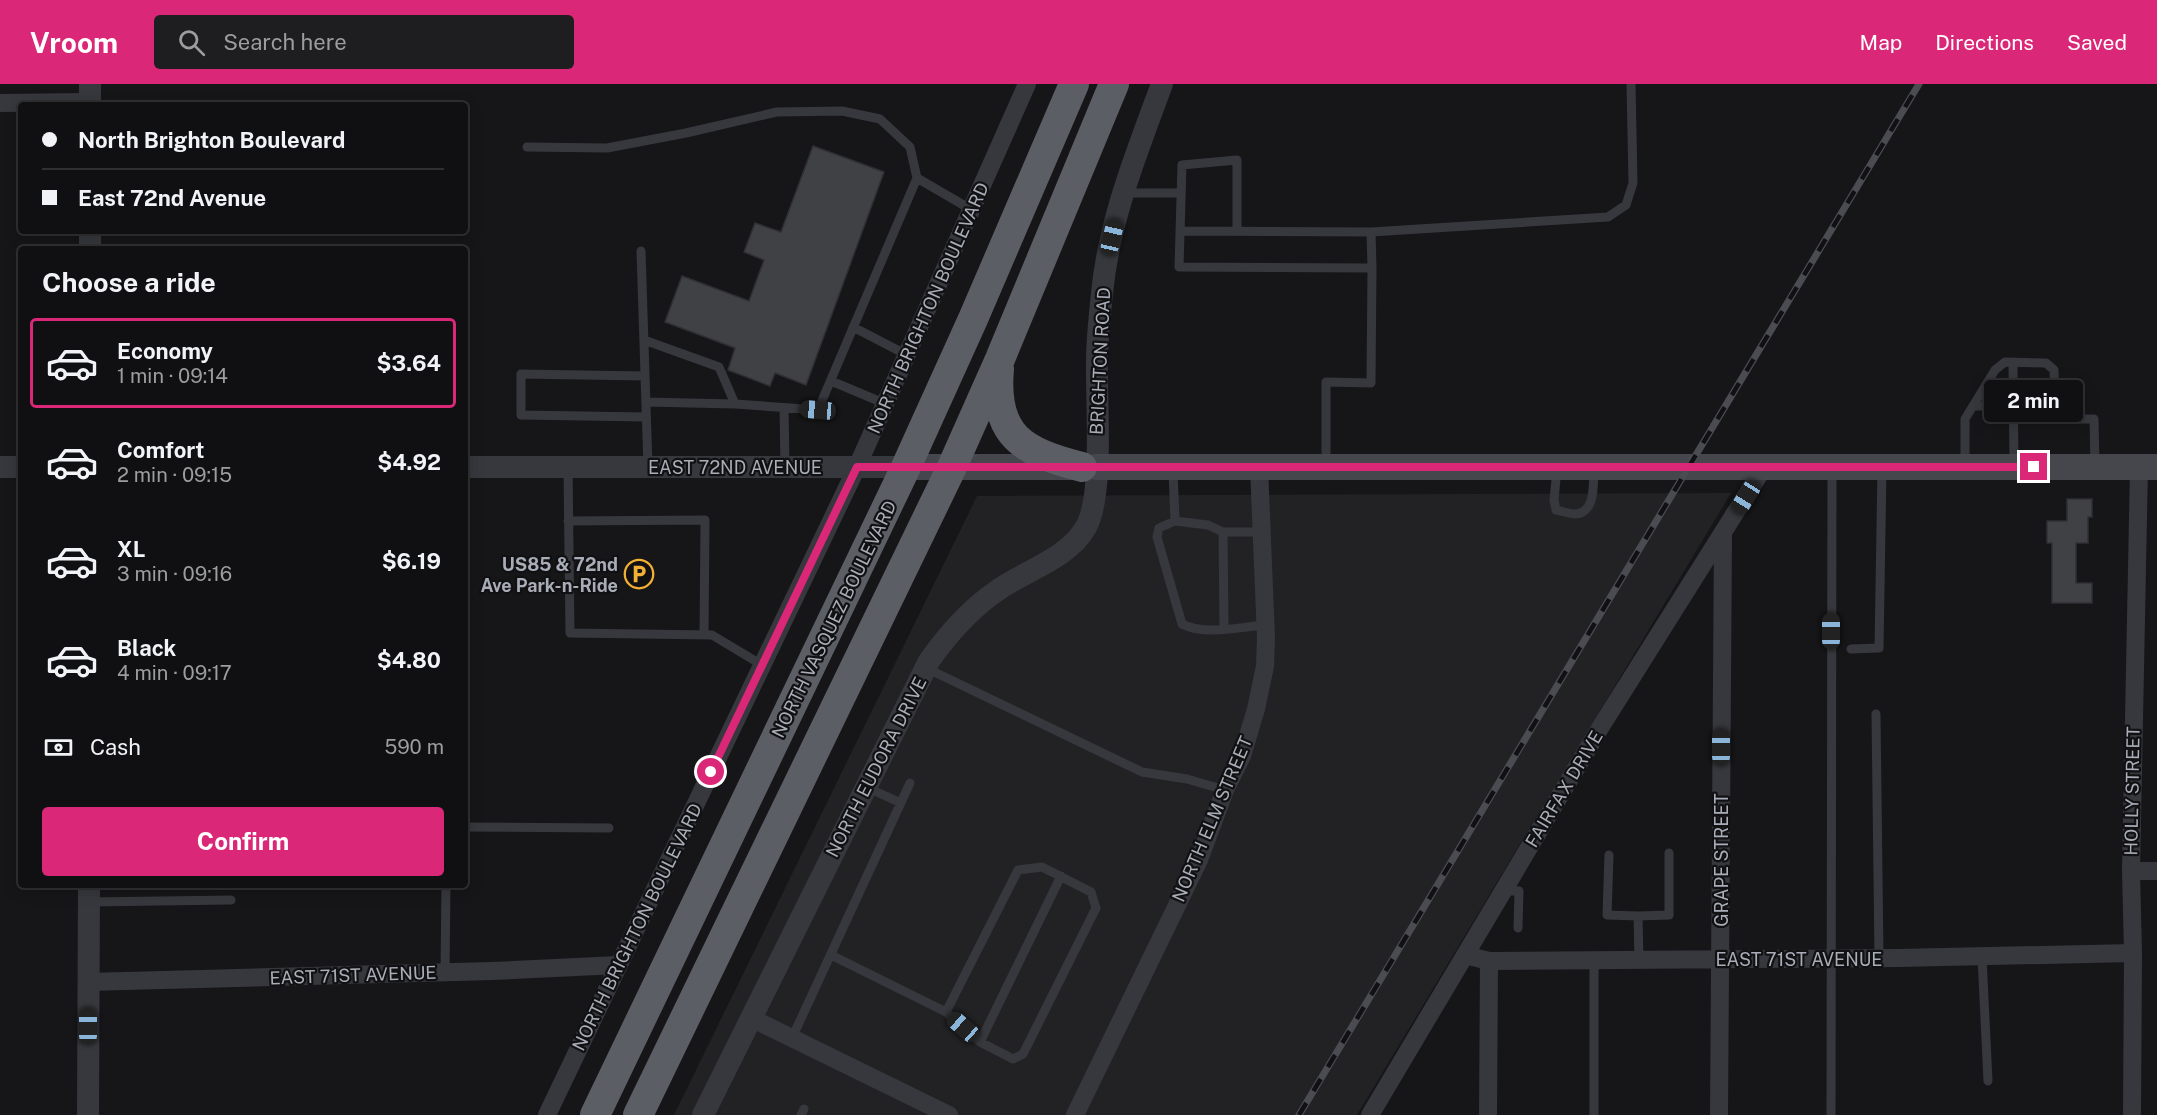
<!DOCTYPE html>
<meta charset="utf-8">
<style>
:root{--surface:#101012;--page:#1e1e20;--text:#f1f3f6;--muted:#9c9d9f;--line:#303032;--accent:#db2777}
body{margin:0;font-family:"Public Sans",sans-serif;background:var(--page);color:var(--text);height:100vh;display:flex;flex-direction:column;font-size:22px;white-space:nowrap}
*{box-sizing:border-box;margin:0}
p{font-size:20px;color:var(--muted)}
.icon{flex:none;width:33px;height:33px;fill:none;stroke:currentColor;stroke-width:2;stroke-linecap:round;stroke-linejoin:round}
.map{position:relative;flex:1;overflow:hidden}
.panel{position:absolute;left:18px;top:162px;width:450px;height:642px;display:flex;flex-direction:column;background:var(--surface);border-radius:6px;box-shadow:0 3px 15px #0003,0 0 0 2px var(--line)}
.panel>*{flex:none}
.banner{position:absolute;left:18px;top:18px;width:450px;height:132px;border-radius:6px;box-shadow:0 3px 15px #0003,0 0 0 2px var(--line);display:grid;align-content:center;height:132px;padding:0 24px;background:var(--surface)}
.end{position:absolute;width:27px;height:27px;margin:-14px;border:8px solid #db2777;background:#fff;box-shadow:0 0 0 3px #fff}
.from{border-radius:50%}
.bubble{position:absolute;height:42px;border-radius:6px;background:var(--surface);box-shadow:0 3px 15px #0003,0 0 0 2px var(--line);font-size:20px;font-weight:700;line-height:42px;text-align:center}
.car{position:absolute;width:18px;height:36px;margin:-18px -9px;border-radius:8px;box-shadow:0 0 4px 2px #0007;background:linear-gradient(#222 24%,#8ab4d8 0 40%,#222 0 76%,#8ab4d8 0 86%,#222 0)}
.banner b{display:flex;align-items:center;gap:21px;height:57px;font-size:22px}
.banner b+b{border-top:2px solid var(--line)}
.banner i{width:15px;height:15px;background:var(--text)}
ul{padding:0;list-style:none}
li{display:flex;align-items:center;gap:18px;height:90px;margin:0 12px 9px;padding:0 12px;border:3px solid transparent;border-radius:6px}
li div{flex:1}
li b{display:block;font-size:22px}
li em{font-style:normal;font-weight:700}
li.current{border-color:var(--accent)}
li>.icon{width:54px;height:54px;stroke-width:1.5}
h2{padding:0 24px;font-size:27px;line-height:72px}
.pay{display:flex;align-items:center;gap:15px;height:66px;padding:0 24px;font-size:22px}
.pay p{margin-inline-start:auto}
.action{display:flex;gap:12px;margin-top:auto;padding:12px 24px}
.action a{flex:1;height:69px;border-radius:6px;background:var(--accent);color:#fff;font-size:24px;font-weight:700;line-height:69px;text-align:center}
header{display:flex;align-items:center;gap:36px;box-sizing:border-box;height:84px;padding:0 30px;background:var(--accent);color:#fff}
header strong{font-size:28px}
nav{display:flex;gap:33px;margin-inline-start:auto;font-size:21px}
.search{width:420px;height:54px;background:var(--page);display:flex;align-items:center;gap:15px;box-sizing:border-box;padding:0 21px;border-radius:6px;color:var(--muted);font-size:22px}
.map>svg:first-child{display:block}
.built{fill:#222225}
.building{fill:#404145;stroke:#303034;stroke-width:1.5}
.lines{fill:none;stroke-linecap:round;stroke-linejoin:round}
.service{stroke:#37383d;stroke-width:9}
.minor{stroke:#37383d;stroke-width:18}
.tertiary{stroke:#37383d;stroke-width:22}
.secondary{stroke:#45474d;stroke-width:26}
.trunk{stroke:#5b5e65;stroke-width:30}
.rail-casing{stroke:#4a4c52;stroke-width:7}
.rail{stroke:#111113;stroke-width:4.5;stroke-dasharray:14;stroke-linecap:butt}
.route{stroke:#db2777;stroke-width:8}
.labels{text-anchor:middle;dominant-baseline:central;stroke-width:4.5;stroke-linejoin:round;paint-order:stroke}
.street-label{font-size:18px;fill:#a8adb8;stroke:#111113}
.poi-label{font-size:18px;font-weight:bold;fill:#a8adb8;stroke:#111113;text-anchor:end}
</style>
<header>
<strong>Vroom</strong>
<div class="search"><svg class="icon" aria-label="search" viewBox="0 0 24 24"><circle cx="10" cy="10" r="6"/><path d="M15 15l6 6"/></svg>Search here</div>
<nav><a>Map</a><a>Directions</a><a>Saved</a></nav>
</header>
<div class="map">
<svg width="2157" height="1031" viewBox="0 0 2157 1031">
<rect width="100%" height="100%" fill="#161618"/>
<!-- built -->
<path class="built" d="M 1731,409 L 1357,1031 L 674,1031 L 977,412 Z"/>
<!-- building -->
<path class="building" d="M 813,62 L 884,88 L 806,301 L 775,289 L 770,302 L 728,286 L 735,264 L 665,238 L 682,192 L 749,217 L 764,176 L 744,168 L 755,139 L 781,148 Z
M 2067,415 L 2092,415 L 2092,433 L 2088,433 L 2088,459 L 2076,459 L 2076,499 L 2092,499 L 2092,519 L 2052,519 L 2052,459 L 2047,459 L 2047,437 L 2067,437 Z"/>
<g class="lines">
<!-- service -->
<path class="service" d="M 527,63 L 607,64 L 686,49 L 777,28 L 842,27 L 880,35 L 910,63 L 917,94 L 972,126
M 1125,109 L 1181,109
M 1180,147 L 1371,148 L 1372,184 L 1179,183 L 1182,81 L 1237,76 L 1237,146
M 1371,148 L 1608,133 L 1626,121 L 1633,99 L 1631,0
M 641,167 L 648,383
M 853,243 L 907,271
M 644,256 L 719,283 L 735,320 L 646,318
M 2013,278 L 2014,381
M 645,292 L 521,290 L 521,331 L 646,333
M 831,297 L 886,320
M 735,320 L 818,326 L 917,94
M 1973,322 L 2055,322
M 784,324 L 785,383
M 1965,381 L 1965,335 L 1995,286 L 2005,278 L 2046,279 L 2054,286 L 2055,322 L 2067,335 L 2094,335 L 2095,381
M 568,383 L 570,549 L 712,551 L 762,581
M 1326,383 L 1326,298 L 1371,299 L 1372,184
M 1557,385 L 1554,416 L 1556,426 C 1562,427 1569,430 1575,430 C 1596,429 1593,400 1594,386
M 1173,386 L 1175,437 L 1208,441 L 1223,448 L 1263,448
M 568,437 L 705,436 L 704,551
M 1175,437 L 1159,444 L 1157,453 L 1182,540 C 1205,552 1240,543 1265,541
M 1223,448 L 1224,545
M 1851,565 L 1879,564 L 1882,385
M 926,584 L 1142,688 L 1187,695 L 1225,706
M 1876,630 L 1879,874
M 866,703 L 901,719
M 465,743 L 609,744
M 1609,771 L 1607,831 L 1638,832
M 1042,783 L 1091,808 L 1096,824 L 1023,970 L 1013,975 L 980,958 L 946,928 L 1018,786 Z
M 1504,807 L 1519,807 L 1518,844
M 89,818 L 231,816
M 831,871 L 946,928
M 1982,873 L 1988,997
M 1594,876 L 1594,1031
M 1639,876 L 1638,832 L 1669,831 L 1669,769
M 445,888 L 446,801
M 792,954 L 910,699
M 980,958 L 1061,792
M 801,1031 L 804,1025
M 1831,1031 L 1832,385"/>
<!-- minor -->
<path class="minor" d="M 0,19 L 90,18
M 2131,787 L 2157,787
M 1465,871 L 1489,877 L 1899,874 L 2133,869
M 88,898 L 492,887 L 618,881
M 751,934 L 949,1031
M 547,1031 L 857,383 L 1027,0
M 1075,1031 L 1199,776 L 1225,706 L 1242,672 L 1256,625 L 1265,582 L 1266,554 L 1259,383
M 1370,1031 L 1600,644 L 1764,383
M 1488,1031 L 1489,877
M 1719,1031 L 1723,451
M 2132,1031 L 2133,869 L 2131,787 L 2139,383"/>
<!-- tertiary -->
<path class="tertiary" d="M 90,0 L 90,21
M 90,165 L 90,147
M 0,383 L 21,383
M 465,383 L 906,383
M 88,1031 L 89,801
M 703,1031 L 929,577 C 948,550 970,525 998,506 C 1026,486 1068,475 1086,443 C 1104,411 1096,317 1097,277 C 1097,254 1100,231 1102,209 C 1109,136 1137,68 1162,0"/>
<!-- secondary -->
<path class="secondary" d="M 906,383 L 1070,383
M 1096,383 L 2157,383"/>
<!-- trunk -->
<path class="trunk" d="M 999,285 C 993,352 1023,368 1082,383
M 595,1031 L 906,383 L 973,235 L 1074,0
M 638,1031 L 952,383 L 1000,275 L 1114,0"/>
<!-- rail casing -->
<g class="rail-casing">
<path id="rail" d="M 1299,1031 L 1919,0"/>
</g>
<!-- rail -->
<use href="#rail" class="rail"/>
</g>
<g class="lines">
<!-- route -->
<path class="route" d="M 711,688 L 857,383 L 2034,383"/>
</g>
<!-- icons -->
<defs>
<g id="parking-ring" transform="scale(1.5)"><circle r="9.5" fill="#111113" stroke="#f2b134" stroke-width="1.5"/><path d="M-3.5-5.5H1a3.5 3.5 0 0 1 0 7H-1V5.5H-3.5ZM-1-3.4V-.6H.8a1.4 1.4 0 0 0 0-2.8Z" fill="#f2b134"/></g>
</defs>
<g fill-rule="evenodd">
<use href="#parking-ring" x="639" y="490"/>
</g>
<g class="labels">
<!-- street labels -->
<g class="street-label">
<text transform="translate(928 224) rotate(-66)">NORTH BRIGHTON BOULEVARD</text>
<text transform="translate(1100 277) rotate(-87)">BRIGHTON ROAD</text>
<text x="735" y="383">EAST 72ND AVENUE</text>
<text transform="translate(834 535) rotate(-64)">NORTH VASQUEZ BOULEVARD</text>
<text transform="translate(876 683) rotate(-63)">NORTH EUDORA DRIVE</text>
<text transform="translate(1564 705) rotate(-59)">FAIRFAX DRIVE</text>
<text transform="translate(2132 707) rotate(-89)">HOLLY STREET</text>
<text transform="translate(1212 735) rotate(-67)">NORTH ELM STREET</text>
<text transform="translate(1721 776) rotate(-90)">GRAPE STREET</text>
<text transform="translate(637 843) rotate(-64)">NORTH BRIGHTON BOULEVARD</text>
<text x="1799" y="875">EAST 71ST AVENUE</text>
<text transform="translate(353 891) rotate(-2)">EAST 71ST AVENUE</text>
</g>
<!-- poi labels -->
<g class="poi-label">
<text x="618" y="480">US85 &amp; 72nd<tspan x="618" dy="21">Ave Park-n-Ride</tspan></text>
</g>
</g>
</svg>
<i class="end from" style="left:711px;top:688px"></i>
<i class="end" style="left:2034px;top:383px"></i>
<div class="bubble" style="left:1984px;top:296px;width:99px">2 min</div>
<i class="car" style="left:1112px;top:153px;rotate:13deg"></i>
<i class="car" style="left:818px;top:326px;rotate:275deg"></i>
<i class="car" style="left:1746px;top:413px;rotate:212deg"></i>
<i class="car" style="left:1831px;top:547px;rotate:0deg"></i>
<i class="car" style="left:1721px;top:663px;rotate:0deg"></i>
<i class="car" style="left:88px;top:942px;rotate:0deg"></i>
<i class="car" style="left:963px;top:943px;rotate:311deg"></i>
<div class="banner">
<b><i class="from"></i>North Brighton Boulevard</b>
<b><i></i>East 72nd Avenue</b>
</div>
<section class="panel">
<h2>Choose a ride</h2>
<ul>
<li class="current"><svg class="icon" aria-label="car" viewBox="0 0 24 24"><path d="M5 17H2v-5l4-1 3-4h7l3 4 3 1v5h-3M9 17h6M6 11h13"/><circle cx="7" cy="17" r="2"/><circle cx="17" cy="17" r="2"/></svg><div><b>Economy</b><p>1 min · 09:14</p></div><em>$3.64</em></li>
<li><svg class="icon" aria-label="car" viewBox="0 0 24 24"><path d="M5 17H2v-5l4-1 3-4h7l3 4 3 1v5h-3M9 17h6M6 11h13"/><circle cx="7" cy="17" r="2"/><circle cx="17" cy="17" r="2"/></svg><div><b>Comfort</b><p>2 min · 09:15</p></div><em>$4.92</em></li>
<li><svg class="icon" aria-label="car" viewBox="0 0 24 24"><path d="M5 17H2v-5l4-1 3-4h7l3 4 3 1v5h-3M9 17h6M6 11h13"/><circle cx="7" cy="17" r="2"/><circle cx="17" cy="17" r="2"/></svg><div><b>XL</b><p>3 min · 09:16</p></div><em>$6.19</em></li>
<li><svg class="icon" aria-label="car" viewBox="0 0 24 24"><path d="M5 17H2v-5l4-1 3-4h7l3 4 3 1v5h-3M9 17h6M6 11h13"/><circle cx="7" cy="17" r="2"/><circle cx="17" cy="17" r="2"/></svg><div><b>Black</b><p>4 min · 09:17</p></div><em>$4.80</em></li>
</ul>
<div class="pay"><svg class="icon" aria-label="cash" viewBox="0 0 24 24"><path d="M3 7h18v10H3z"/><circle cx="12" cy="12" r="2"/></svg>Cash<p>590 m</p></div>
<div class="action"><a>Confirm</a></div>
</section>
</div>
